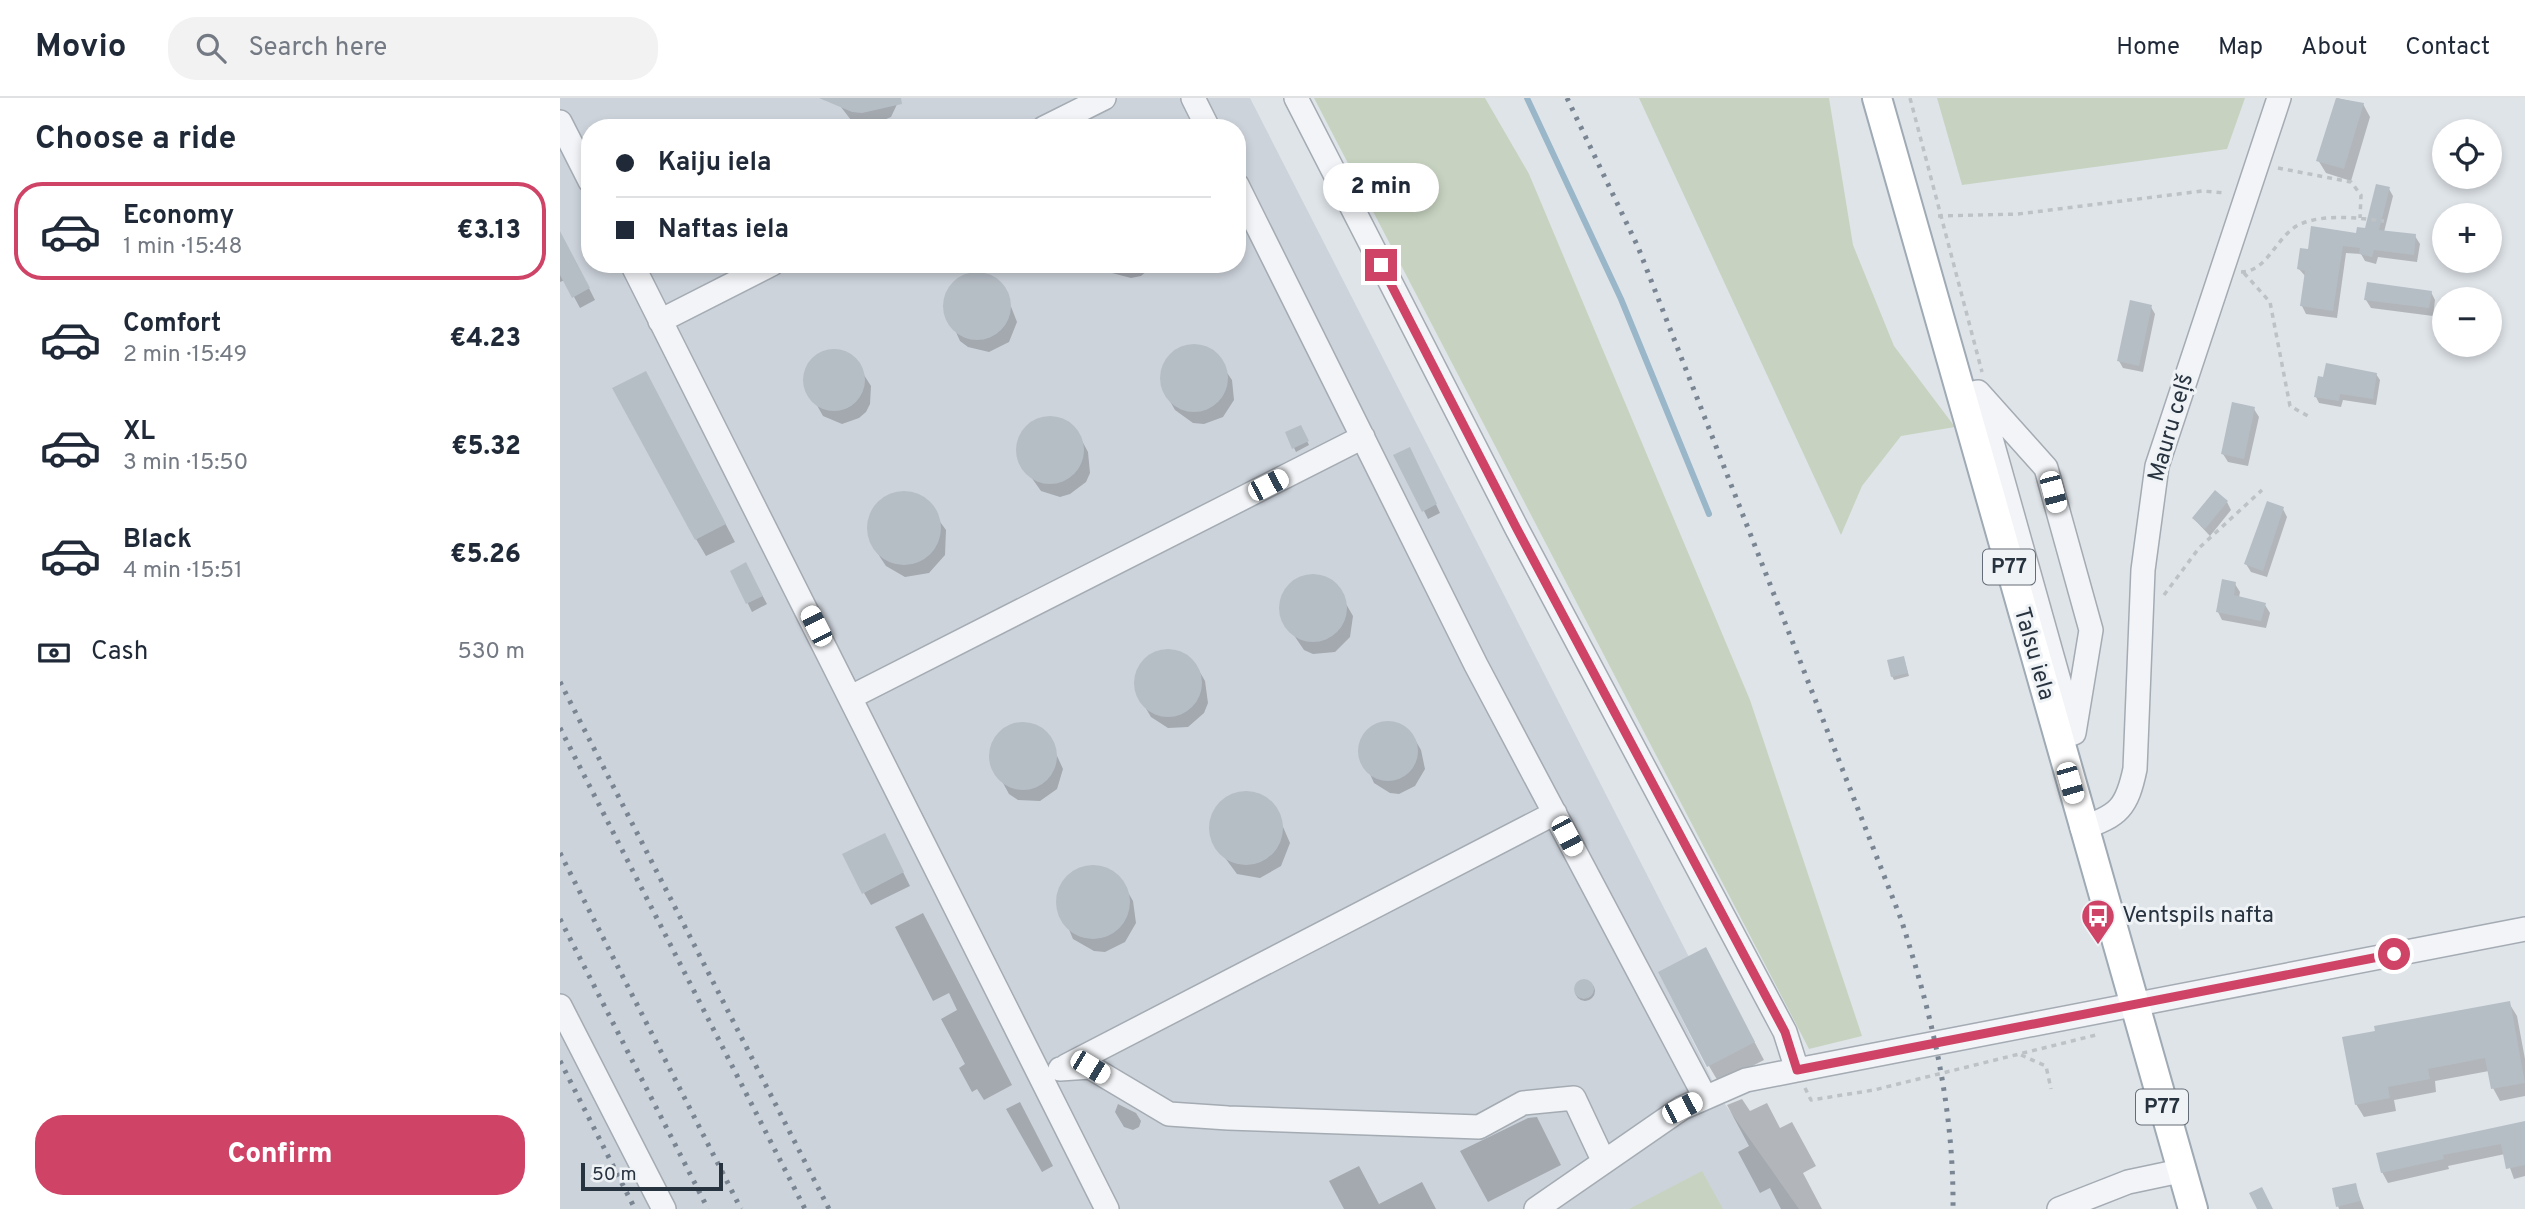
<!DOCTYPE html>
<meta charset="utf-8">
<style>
:root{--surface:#fff;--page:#f2f2f3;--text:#1f2937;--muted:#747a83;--line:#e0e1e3;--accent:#cf4367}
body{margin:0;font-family:Overpass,sans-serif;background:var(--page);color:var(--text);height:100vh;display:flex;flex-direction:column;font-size:26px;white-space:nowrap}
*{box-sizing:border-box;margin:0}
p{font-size:23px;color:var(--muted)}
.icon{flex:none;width:38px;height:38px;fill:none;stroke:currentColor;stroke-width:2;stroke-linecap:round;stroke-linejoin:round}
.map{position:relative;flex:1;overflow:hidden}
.drawer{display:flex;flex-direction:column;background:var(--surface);width:560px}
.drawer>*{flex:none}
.banner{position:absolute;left:21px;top:21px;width:665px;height:154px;border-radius:28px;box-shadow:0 4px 10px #0003;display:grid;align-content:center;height:154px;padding:0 35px;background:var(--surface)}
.controls{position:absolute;left:1872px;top:21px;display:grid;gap:14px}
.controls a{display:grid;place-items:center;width:70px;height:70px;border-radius:50%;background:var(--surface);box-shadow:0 4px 10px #0003;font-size:35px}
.scale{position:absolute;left:21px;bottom:18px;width:142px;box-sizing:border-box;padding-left:7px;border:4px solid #283340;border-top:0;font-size:19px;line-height:24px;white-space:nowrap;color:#283340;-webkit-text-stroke:5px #eff3f6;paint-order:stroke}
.end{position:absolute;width:32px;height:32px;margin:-16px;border:9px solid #cf4367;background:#fff;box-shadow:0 0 0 4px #fff}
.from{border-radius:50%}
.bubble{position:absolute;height:49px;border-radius:24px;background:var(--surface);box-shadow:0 4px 10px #0003;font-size:23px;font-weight:800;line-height:49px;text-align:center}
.car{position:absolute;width:21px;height:42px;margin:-21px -10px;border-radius:9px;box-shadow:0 0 5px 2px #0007;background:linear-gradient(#fff 24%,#345 0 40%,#fff 0 76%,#345 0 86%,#fff 0)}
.banner b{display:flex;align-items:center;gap:24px;height:66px;font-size:26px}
.banner b+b{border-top:2px solid var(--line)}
.banner i{width:18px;height:18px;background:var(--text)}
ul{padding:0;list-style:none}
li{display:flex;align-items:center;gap:21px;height:98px;margin:0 14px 10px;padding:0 21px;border:4px solid transparent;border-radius:28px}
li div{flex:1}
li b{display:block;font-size:26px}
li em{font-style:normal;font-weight:800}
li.active{border-color:var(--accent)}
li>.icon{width:63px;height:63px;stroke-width:1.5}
h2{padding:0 35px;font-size:32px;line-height:84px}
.pay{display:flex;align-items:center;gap:18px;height:77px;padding:0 35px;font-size:26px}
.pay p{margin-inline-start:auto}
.button{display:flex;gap:14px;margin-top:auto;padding:14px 35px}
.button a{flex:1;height:80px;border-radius:28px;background:var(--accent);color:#fff;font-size:28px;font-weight:800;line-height:80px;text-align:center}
header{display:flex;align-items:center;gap:42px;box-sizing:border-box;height:98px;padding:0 35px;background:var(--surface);border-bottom:2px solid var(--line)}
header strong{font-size:33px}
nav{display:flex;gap:38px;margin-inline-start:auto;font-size:24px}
.search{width:490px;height:63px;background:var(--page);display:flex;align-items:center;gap:18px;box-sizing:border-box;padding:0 24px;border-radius:28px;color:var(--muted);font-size:26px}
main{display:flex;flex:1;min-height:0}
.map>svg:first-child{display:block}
.built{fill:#cdd3db;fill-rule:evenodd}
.green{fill:#c7d3c0}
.shadow{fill:#0003}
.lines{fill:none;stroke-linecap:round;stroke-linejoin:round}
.stream{stroke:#9ab6c9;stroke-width:6}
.building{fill:#b6bec5}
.minor-casing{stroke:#a4abb3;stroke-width:26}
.major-casing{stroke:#9faab4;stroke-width:32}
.path{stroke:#bdc2c7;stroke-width:3.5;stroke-dasharray:5 5;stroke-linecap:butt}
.minor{stroke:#f2f4f7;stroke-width:23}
.major{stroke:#fff;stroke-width:28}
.rail{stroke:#798592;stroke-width:5;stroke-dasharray:3.5 7;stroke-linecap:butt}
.route{stroke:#cf4367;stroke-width:9}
.labels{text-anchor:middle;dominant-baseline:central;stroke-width:6;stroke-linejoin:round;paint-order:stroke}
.shield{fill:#eff3f6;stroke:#646d77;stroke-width:2}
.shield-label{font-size:21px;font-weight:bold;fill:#283340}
.street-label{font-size:23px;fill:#283340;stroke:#eff3f6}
.poi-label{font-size:23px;fill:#283340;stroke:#eff3f6;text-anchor:start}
</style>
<header>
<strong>Movio</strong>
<div class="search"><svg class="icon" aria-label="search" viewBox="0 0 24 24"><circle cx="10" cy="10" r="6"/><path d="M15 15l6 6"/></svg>Search here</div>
<nav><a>Home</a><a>Map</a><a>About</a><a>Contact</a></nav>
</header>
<main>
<section class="drawer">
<h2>Choose a ride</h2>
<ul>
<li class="active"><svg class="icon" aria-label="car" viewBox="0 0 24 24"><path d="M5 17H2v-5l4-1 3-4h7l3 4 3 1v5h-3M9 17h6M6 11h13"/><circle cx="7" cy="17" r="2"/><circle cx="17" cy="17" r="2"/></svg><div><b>Economy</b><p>1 min · 15:48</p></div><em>€3.13</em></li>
<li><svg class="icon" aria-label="car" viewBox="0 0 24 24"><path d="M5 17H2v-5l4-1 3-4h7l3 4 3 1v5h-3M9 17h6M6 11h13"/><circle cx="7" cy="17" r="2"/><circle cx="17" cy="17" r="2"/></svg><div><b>Comfort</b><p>2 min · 15:49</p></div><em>€4.23</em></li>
<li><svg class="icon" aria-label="car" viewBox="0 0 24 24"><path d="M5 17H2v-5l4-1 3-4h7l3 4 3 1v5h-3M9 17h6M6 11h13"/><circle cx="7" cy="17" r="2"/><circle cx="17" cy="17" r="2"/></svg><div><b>XL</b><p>3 min · 15:50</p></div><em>€5.32</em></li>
<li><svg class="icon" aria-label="car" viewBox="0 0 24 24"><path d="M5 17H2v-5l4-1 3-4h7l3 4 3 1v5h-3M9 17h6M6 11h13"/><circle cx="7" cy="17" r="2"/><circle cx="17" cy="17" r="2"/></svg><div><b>Black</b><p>4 min · 15:51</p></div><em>€5.26</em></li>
</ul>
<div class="pay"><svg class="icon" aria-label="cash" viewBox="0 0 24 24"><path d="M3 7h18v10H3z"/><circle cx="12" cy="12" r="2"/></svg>Cash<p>530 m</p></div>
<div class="button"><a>Confirm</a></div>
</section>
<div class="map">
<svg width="1965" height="1111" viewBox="0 0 1965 1111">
<rect width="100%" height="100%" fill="#dfe4e9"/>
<!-- built -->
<path class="built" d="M 0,0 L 690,0 L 1129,859 L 1099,875 L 1162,1002 L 1239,1111 L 0,1111 ZM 30,30 L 677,30 L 677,166 L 30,166 Z"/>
<!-- green -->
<path class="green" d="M 754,0 L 925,0 L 969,76 L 1190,602 L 1302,938 L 1249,951 Z
M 1079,0 L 1269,0 L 1293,147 L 1334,248 L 1395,329 L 1341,338 L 1302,388 L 1281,437 Z
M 1377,0 L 1685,0 L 1667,51 L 1402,87 Z
M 1142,1073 L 1163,1111 L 1069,1111 Z"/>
<!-- shadow -->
<path class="shadow" d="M 274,0 L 340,0 L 331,19 L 310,28 L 291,22 Z
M 1777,0 L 1803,6 L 1810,19 L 1791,83 L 1766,75 L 1758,62 Z
M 163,22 L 176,30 L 136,30 L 141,25 Z
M 1829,91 L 1833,98 L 1824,134 L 1855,138 L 1860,146 L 1857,164 L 1818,159 L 1816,166 L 1805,163 L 1801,156 L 1786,155 L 1777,220 L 1746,216 L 1742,208 L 1746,179 L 1739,171 L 1750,153 L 1806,132 Z
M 0,152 L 13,159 L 35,202 L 20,210 L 5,182 L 0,184 Z
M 545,166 L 595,166 L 581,178 L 571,180 L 552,175 Z
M 415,176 L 435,181 L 443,188 L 457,224 L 449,244 L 429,254 L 408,249 L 400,243 L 385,210 L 386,200 L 397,183 Z
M 1871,194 L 1875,202 L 1873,218 L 1811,210 L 1806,202 Z
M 1591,209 L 1595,216 L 1583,274 L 1563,270 L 1559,263 Z
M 632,248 L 652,253 L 672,282 L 674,302 L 663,319 L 644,326 L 633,325 L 615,312 L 607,298 L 602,276 L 612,256 Z
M 275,252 L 292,258 L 311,288 L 310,306 L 306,314 L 299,320 L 282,326 L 263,318 L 245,286 L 249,267 L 265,254 Z
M 1816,276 L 1820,282 L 1816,307 L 1783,302 L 1781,309 L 1759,305 L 1756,299 Z
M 95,292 L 175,444 L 146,458 L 136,441 Z
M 1694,311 L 1699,319 L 1688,368 L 1668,364 L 1663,356 Z
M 498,321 L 508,325 L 521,341 L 528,354 L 530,375 L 526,384 L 510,396 L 500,399 L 481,393 L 459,362 L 461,339 L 476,323 Z
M 740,329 L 749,347 L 736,354 L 727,335 Z
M 854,360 L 880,415 L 868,421 L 864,413 Z
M 351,395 L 362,399 L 386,432 L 385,457 L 369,475 L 345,479 L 326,468 L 320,459 L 312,445 L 309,423 L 313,412 L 329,397 Z
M 1667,404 L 1671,412 L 1650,438 L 1634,421 Z
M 1723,411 L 1727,419 L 1707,479 L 1691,474 L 1686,466 Z
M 186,467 L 207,506 L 192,514 L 172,473 Z
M 753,478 L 774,485 L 793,518 L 790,539 L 775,554 L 753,556 L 744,552 L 723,521 L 722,501 L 727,492 L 743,479 Z
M 1675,486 L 1680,494 L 1679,500 L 1705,507 L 1710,515 L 1706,530 L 1662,522 L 1658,514 Z
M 598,554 L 620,554 L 637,569 L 645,583 L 648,605 L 644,615 L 628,629 L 608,630 L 591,619 L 578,597 L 577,576 L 588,560 Z
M 1345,564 L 1349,578 L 1334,582 L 1332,578 Z
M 818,626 L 838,626 L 853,638 L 861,652 L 865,671 L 855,688 L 839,696 L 830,695 L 814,685 L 800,654 L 801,646 L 810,630 Z
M 472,627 L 488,638 L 503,671 L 497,691 L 480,703 L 458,702 L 449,696 L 431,663 L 435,641 L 452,628 Z
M 682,695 L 705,700 L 714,708 L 730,745 L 721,768 L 700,780 L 677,776 L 654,745 L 651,723 L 662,704 Z
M 331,750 L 350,788 L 311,807 L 304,795 Z
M 539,769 L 559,780 L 565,789 L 573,803 L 576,825 L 565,844 L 545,854 L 534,853 L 513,841 L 497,803 L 506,781 L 525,770 Z
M 363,815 L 452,987 L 424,1002 L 417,991 L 412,994 L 399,970 L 405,966 L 381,921 L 397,912 L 389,895 L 373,903 L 335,829 Z
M 1155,869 L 1204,962 L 1159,985 L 1149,968 Z
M1015 893a10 10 0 1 1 20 0a10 10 0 1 1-20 0Z
M 1949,905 L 1957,918 L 1965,961 L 1965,998 L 1940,1003 L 1933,990 L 1929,973 L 1875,983 L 1876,994 L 1834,1002 L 1836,1013 L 1804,1019 L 1796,1006 Z
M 1182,1001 L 1190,1013 L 1207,1005 L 1220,1030 L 1232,1024 L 1256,1068 L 1243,1075 L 1262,1111 L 1221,1111 L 1210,1090 L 1200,1095 L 1178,1054 L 1189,1048 L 1167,1007 Z
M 460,1004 L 493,1068 L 482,1074 L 446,1011 Z
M 558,1006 L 576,1015 L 581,1023 L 579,1029 L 573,1032 L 564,1029 L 555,1014 Z
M 977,1019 L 1001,1067 L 928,1104 L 900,1053 L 968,1020 Z
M 1965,1025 L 1965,1078 L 1954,1081 L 1945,1056 L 1888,1068 L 1889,1071 L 1828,1085 L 1822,1074 Z
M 799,1068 L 819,1106 L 862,1084 L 876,1111 L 784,1111 L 769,1083 Z
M 1795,1087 L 1804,1111 L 1779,1111 L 1778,1108 Z"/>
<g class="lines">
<!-- stream -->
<path class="stream" d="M 967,0 L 1061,201 L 1149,416"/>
</g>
<!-- building -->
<path class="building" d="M 259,0 L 341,0 L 342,6 L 302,15 L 292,14 Z
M 1776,0 L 1804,5 L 1784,71 L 1756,63 Z
M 1816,86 L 1830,89 L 1819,132 L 1856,136 L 1854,157 L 1814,152 L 1812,159 L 1799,156 L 1800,150 L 1783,148 L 1773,213 L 1740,208 L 1745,173 L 1737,171 L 1740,150 L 1748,151 L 1751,128 L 1796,135 L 1797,129 L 1805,130 Z
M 0,133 L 30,190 L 12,200 L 0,177 Z
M383 208a34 34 0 1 1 68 0a34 34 0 1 1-68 0Z
M 1807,184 L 1872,193 L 1869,210 L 1804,202 Z
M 1570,202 L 1592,207 L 1579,268 L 1557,263 Z
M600 280a34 34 0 1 1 68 0a34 34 0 1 1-68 0Z
M243 282a31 31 0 1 1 62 0a31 31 0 1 1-62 0Z
M 1766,265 L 1817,275 L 1813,301 L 1780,296 L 1779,303 L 1754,299 L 1758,278 L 1763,279 Z
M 86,273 L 166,426 L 135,442 L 52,290 Z
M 1672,304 L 1695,309 L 1684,361 L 1661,356 Z
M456 352a34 34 0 1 1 68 0a34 34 0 1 1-68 0Z
M 741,327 L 749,343 L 732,351 L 725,334 Z
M 850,349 L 877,406 L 862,414 L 833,357 Z
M 1655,392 L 1668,403 L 1645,431 L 1632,420 Z
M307 430a37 37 0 1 1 74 0a37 37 0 1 1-74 0Z
M 1707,403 L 1724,409 L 1703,473 L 1684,466 Z
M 186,464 L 203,498 L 186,506 L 170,473 Z
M719 510a34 34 0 1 1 68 0a34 34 0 1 1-68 0Z
M 1662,481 L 1676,484 L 1674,497 L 1706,505 L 1701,523 L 1656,514 Z
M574 585a34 34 0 1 1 68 0a34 34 0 1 1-68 0Z
M 1344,558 L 1348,575 L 1331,579 L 1327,562 Z
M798 653a30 30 0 1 1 60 0a30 30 0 1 1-60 0Z
M429 658a34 34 0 1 1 68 0a34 34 0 1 1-68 0Z
M649 730a37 37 0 1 1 74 0a37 37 0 1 1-74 0Z
M 325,735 L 344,774 L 302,796 L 282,756 Z
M496 804a37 37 0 1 1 74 0a37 37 0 1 1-74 0Z
M 1146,849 L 1195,944 L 1147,969 L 1098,874 Z
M1014 891a10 10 0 1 1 20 0a10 10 0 1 1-20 0Z
M 1950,903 L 1965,985 L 1931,991 L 1925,960 L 1868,971 L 1870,981 L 1828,989 L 1830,1000 L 1795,1007 L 1782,939 L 1815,933 L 1814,928 Z
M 1965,1023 L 1965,1067 L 1946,1071 L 1941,1046 L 1883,1057 L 1884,1061 L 1821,1075 L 1816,1055 Z
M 1796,1085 L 1800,1103 L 1776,1109 L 1772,1090 Z
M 1702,1089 L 1713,1111 L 1697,1111 L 1689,1095 Z"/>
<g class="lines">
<!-- minor casing -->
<g class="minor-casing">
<path id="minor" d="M 633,0 L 648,30
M 736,0 L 957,431 L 1225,934 L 1237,972 L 1965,831
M 0,24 L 30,83
M 484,30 L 544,0
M 677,87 L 916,567 L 1145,999
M 72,166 L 547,1111
M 100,223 L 212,166
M 1401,298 L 1418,294 L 1486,370 L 1531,532 L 1514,635 L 1497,640
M 1420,301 L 1512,629
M 291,599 L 803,339
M 1522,730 C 1559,718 1567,709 1575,671 L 1583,472 L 1597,368 L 1719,0
M 0,908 L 104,1111
M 506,968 L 995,715
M 500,971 L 530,969 L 609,1016 L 668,1020 L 919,1029 L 963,1005 L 1014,1000 L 1044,1064
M 976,1111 L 1122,1010 L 1186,982 L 1237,972
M 1499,1111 L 1568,1084 L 1620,1073"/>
</g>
<!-- major casing -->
<g class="major-casing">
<path id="major" d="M 1317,0 L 1633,1111"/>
</g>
<!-- path -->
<path class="path" d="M 1350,0 L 1422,274
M 1718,70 L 1791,84 L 1801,97 L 1800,120
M 1378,118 L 1458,116 L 1642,93 L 1666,95
M 1681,174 C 1709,174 1717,134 1743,125 C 1767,116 1799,120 1824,123
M 1684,175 L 1710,204 L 1730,308 L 1748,318
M 1604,497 L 1639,450 L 1702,392
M 1461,957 L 1486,968 L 1491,991
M 1245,990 L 1251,1002 L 1314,992 L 1540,936"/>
<!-- minor -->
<use href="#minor" class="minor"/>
<!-- major -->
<use href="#major" class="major"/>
<!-- rail -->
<path class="rail" d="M 1007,0 L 1078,149 L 1341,821 C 1372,917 1394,1010 1393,1111
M 0,584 L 269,1111
M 0,630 L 245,1111
M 0,755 L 181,1111
M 0,821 L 148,1111
M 0,963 L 75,1111"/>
</g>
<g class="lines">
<!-- route -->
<path class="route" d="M 821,167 L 957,431 L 1225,934 L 1237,972 L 1834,856"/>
</g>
<!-- icons -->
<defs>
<g id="bus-pin" transform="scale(1.75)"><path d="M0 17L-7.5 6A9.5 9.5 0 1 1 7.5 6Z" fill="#cf4367" stroke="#eff3f6"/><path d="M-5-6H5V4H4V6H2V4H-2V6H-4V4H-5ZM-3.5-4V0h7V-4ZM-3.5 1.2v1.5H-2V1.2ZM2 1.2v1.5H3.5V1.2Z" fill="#fff"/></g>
</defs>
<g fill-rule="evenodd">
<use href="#bus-pin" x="1538" y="818"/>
</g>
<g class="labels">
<!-- shield labels -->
<g class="shield">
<rect x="1423" y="451.5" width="52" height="35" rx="5"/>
<rect x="1576" y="991.5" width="52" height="35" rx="5"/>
</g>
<g class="shield-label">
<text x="1449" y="469">P77</text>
<text x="1602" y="1009">P77</text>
</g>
<!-- street labels -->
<g class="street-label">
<text transform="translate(1612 330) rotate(-74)">Mauru ceļš</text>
<text transform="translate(1473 556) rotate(74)">Talsu iela</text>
</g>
<!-- poi labels -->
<g class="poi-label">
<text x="1562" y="818">Ventspils nafta</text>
</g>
</g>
</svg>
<div class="controls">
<a><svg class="icon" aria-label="locate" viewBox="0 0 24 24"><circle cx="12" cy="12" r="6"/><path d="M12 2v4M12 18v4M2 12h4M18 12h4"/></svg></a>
<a>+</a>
<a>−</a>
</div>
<div class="scale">50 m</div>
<i class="end from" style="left:1834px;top:856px"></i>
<i class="end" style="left:821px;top:167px"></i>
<div class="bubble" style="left:763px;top:65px;width:116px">2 min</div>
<i class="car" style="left:708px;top:387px;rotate:63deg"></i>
<i class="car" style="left:1493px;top:394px;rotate:165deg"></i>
<i class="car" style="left:256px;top:528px;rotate:333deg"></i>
<i class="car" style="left:1510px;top:685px;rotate:164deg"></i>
<i class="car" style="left:1007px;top:738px;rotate:152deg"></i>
<i class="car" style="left:530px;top:969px;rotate:121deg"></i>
<i class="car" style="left:1122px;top:1010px;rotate:63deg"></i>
<div class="banner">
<b><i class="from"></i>Kaiju iela</b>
<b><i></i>Naftas iela</b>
</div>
</div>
</main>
